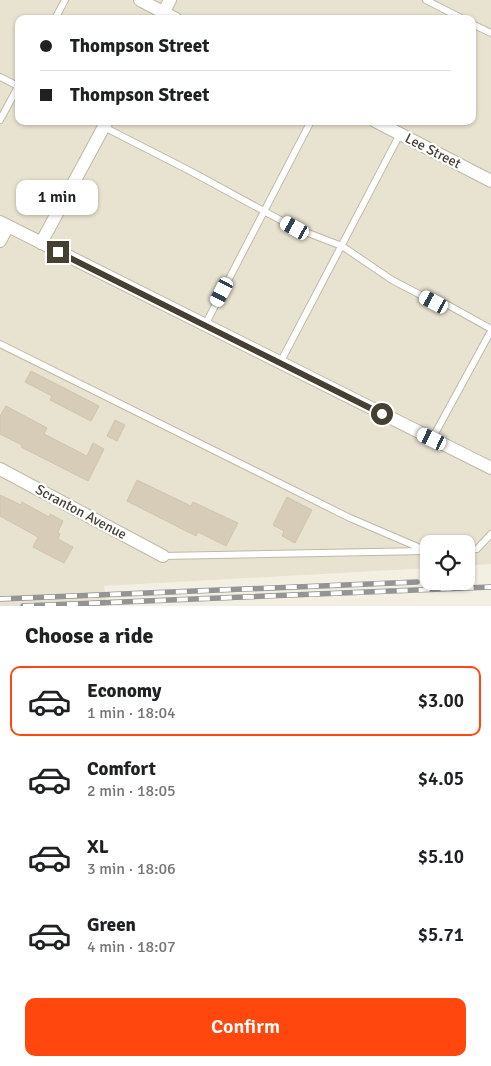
<!DOCTYPE html>
<meta charset="utf-8">
<style>
:root{--surface:#fff;--page:#f6f6f6;--text:#202124;--muted:#757577;--line:#e0e0e0;--accent:#ff470e}
body{margin:0;font-family:Signika,sans-serif;background:var(--page);color:var(--text);height:100vh;display:flex;flex-direction:column;font-size:19px;white-space:nowrap}
*{box-sizing:border-box;margin:0}
p{font-size:16px;color:var(--muted)}
.icon{flex:none;width:28px;height:28px;fill:none;stroke:currentColor;stroke-width:2;stroke-linecap:round;stroke-linejoin:round}
.map{position:relative;height:606px;overflow:hidden}
.panel{display:flex;flex-direction:column;background:var(--surface);flex:1}
.panel>*{flex:none}
.hud{position:absolute;left:15px;top:15px;width:461px;height:110px;border-radius:10px;box-shadow:0 1px 4px #0004;display:grid;align-content:center;height:110px;padding:0 25px;background:var(--surface)}
.tools{position:absolute;left:420px;top:535px;display:grid;gap:10px}
.tools a{display:grid;place-items:center;width:55px;height:55px;border-radius:10px;background:var(--surface);box-shadow:0 1px 4px #0004;font-size:25px}
.end{position:absolute;width:22px;height:22px;margin:-11px;border:6px solid #464033;background:#fff;box-shadow:0 0 0 2px #fff}
.from{border-radius:50%}
.bubble{position:absolute;height:35px;border-radius:10px;background:var(--surface);box-shadow:0 1px 4px #0004;font-size:16px;font-weight:600;line-height:35px;text-align:center}
.car{position:absolute;width:15px;height:30px;margin:-15px -8px;border-radius:6px;box-shadow:0 0 4px 1px #0007;background:linear-gradient(#fff 24%,#345 0 40%,#fff 0 76%,#345 0 86%,#fff 0)}
.hud b{display:flex;align-items:center;gap:18px;height:48px;font-size:19px}
.hud b+b{border-top:1px solid var(--line)}
.hud i{width:12px;height:12px;background:var(--text)}
ul{padding:0;list-style:none}
li{display:flex;align-items:center;gap:15px;height:70px;margin:0 10px 8px;padding:0 15px;border:2px solid transparent;border-radius:10px}
li div{flex:1}
li b{display:block;font-size:19px}
li em{font-style:normal;font-weight:600}
li.active{border-color:var(--accent)}
li>.icon{width:45px;height:45px;stroke-width:1.5}
h2{padding:0 25px;font-size:22px;line-height:60px}
.action{display:flex;gap:10px;margin-top:auto;padding:10px 25px}
.action a{flex:1;height:58px;border-radius:10px;background:var(--accent);color:#fff;font-size:20px;font-weight:600;line-height:58px;text-align:center}
.map>svg:first-child{display:block}
.residential{fill:#e8e2d0;fill-rule:evenodd}
.building{fill:#d6ccb7;stroke:#d1c5aa}
.lines{fill:none;stroke-linecap:round;stroke-linejoin:round}
.service-casing{stroke:#bfb9a5;stroke-width:8}
.minor-casing{stroke:#bfb9a5;stroke-width:14}
.service{stroke:#fff;stroke-width:6}
.minor{stroke:#fff;stroke-width:12}
.rail-casing{stroke:#949494;stroke-width:5.5}
.rail{stroke:#fff;stroke-width:4;stroke-dasharray:11;stroke-linecap:butt}
.route{stroke:#464033;stroke-width:6}
.labels{text-anchor:middle;dominant-baseline:central;stroke-width:4.5;stroke-linejoin:round;paint-order:stroke}
.street-label{font-size:14px;fill:#464033;stroke:#fff}
</style>
<div class="map">
<svg width="491" height="606" viewBox="0 0 491 606">
<rect width="100%" height="100%" fill="#f3f0e3"/>
<!-- residential -->
<path class="residential" d="M 0,0 L 491,0 L 491,564 L 466,566 L 466,544 L 429,544 L 429,568 L 104,586 L 107,606 L 0,606 ZM 19,19 L 472,19 L 472,121 L 19,121 Z"/>
<!-- building -->
<path class="building" d="M 31,371 L 99,406 L 91,421 L 50,400 L 52,396 L 25,382 Z
M 6,406 L 47,428 L 44,434 L 87,456 L 93,443 L 104,449 L 88,481 L 21,447 L 22,445 L 0,434 L 0,416 Z
M 115,420 L 125,425 L 117,441 L 107,436 Z
M 137,480 L 191,506 L 193,502 L 238,523 L 226,546 L 198,532 L 196,536 L 127,501 Z
M 0,495 L 21,505 L 22,502 L 49,517 L 50,514 L 63,521 L 58,532 L 60,534 L 58,539 L 73,547 L 64,563 L 33,547 L 38,537 L 0,516 Z
M 287,497 L 312,510 L 295,543 L 282,536 L 284,531 L 273,525 Z"/>
<g class="lines">
<!-- service casing -->
<g class="service-casing">
<path id="service" d="M 426,0 L 463,19
M 55,19 L 65,0
M 472,24 L 491,33
M 0,77 L 18,86
M 0,120 L 19,85
M 104,127 L 192,172 L 295,228 L 342,246 L 392,280 L 434,302 L 448,305 L 491,329
M 205,325 L 311,121
M 0,344 L 350,518 L 427,551
M 280,363 L 400,134
M 432,439 L 491,331
M 466,550 L 477,549 L 491,534
M 163,556 L 425,551"/>
</g>
<!-- minor casing -->
<g class="minor-casing">
<path id="minor" d="M 140,0 L 176,19
M 160,19 L 170,0
M 375,121 L 491,181
M 0,222 L 491,468
M 0,241 L 8,226
M 41,243 L 107,121
M 0,469 L 163,556"/>
</g>
<!-- service -->
<use href="#service" class="service"/>
<!-- minor -->
<use href="#minor" class="minor"/>
<!-- rail casing -->
<g class="rail-casing">
<path id="rail" d="M 0,599 L 417,582
M 23,606 L 491,587"/>
</g>
<!-- rail -->
<use href="#rail" class="rail"/>
</g>
<g class="lines">
<!-- route -->
<path class="route" d="M 58,252 L 382,414"/>
</g>
<g class="labels">
<!-- street labels -->
<g class="street-label">
<text transform="translate(433 151) rotate(27)">Lee Street</text>
<text transform="translate(81 512) rotate(28)">Scranton Avenue</text>
</g>
</g>
</svg>
<div class="tools">
<a><svg class="icon" aria-label="locate" viewBox="0 0 24 24"><circle cx="12" cy="12" r="6"/><path d="M12 2v4M12 18v4M2 12h4M18 12h4"/></svg></a>
</div>
<i class="end from" style="left:382px;top:414px"></i>
<i class="end" style="left:58px;top:252px"></i>
<div class="bubble" style="left:16px;top:180px;width:82px">1 min</div>
<i class="car" style="left:295px;top:228px;rotate:299deg"></i>
<i class="car" style="left:222px;top:292px;rotate:208deg"></i>
<i class="car" style="left:434px;top:302px;rotate:298deg"></i>
<i class="car" style="left:432px;top:439px;rotate:296deg"></i>
<div class="hud">
<b><i class="from"></i>Thompson Street</b>
<b><i></i>Thompson Street</b>
</div>
</div>
<section class="panel">
<h2>Choose a ride</h2>
<ul>
<li class="active"><svg class="icon" aria-label="car" viewBox="0 0 24 24"><path d="M5 17H2v-5l4-1 3-4h7l3 4 3 1v5h-3M9 17h6M6 11h13"/><circle cx="7" cy="17" r="2"/><circle cx="17" cy="17" r="2"/></svg><div><b>Economy</b><p>1 min · 18:04</p></div><em>$3.00</em></li>
<li><svg class="icon" aria-label="car" viewBox="0 0 24 24"><path d="M5 17H2v-5l4-1 3-4h7l3 4 3 1v5h-3M9 17h6M6 11h13"/><circle cx="7" cy="17" r="2"/><circle cx="17" cy="17" r="2"/></svg><div><b>Comfort</b><p>2 min · 18:05</p></div><em>$4.05</em></li>
<li><svg class="icon" aria-label="car" viewBox="0 0 24 24"><path d="M5 17H2v-5l4-1 3-4h7l3 4 3 1v5h-3M9 17h6M6 11h13"/><circle cx="7" cy="17" r="2"/><circle cx="17" cy="17" r="2"/></svg><div><b>XL</b><p>3 min · 18:06</p></div><em>$5.10</em></li>
<li><svg class="icon" aria-label="car" viewBox="0 0 24 24"><path d="M5 17H2v-5l4-1 3-4h7l3 4 3 1v5h-3M9 17h6M6 11h13"/><circle cx="7" cy="17" r="2"/><circle cx="17" cy="17" r="2"/></svg><div><b>Green</b><p>4 min · 18:07</p></div><em>$5.71</em></li>
</ul>
<div class="action"><a>Confirm</a></div>
</section>
